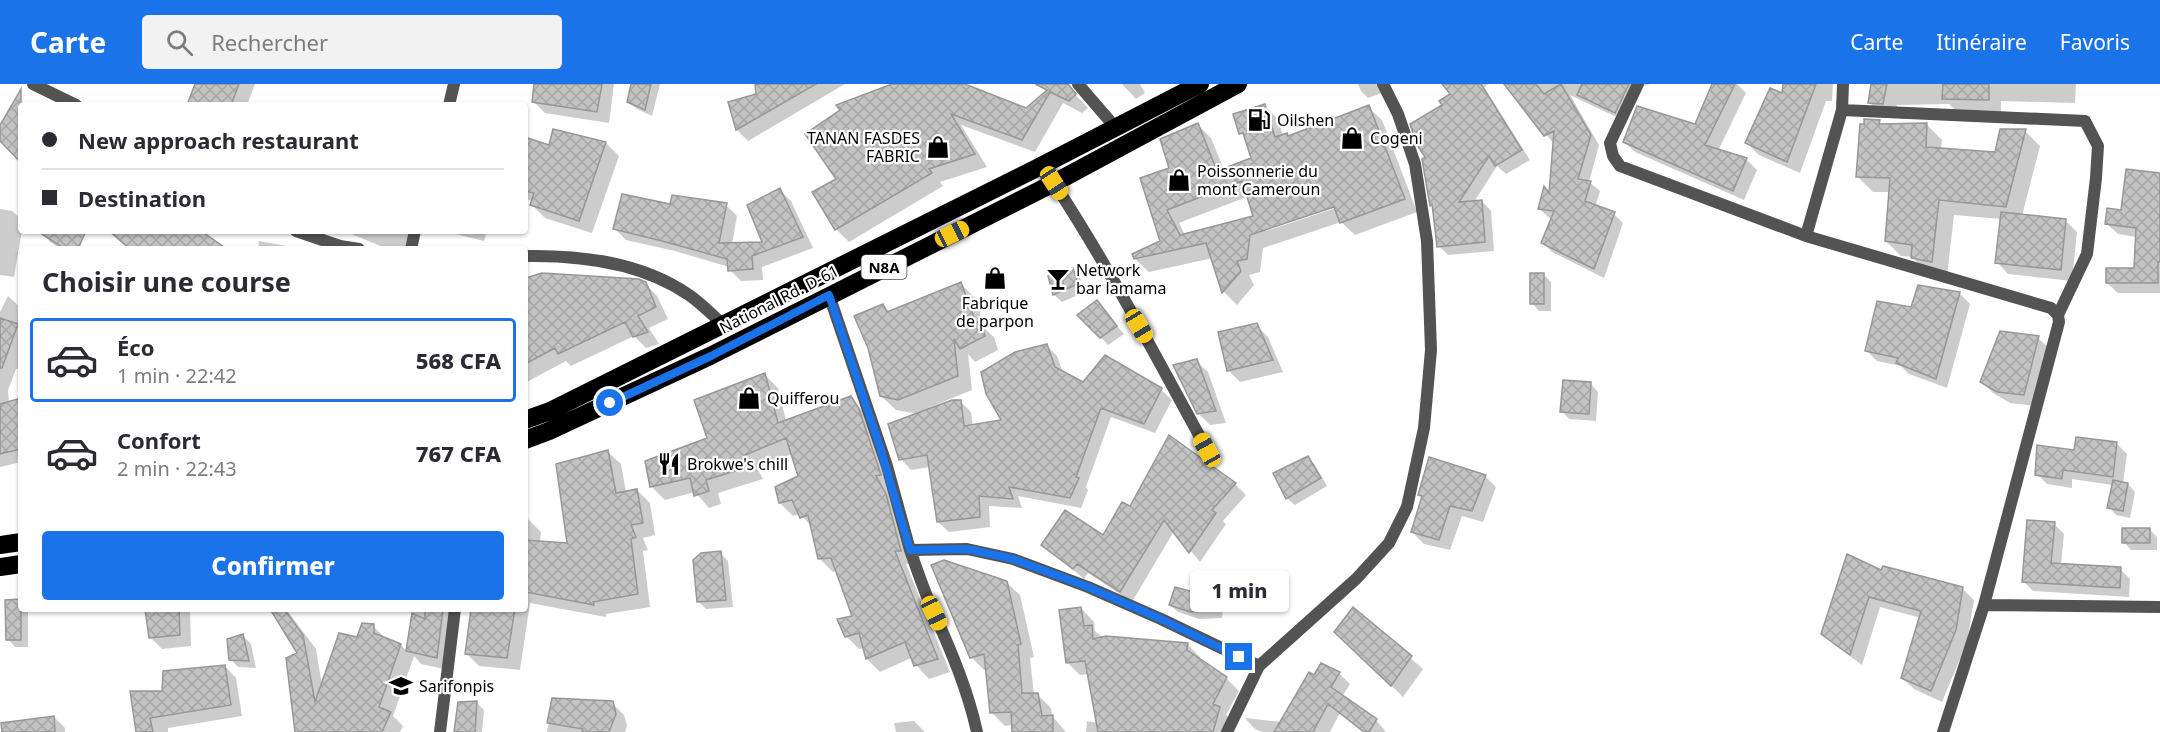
<!DOCTYPE html>
<html lang="fr">
<meta charset="utf-8">
<style>
:root{--surface:#fff;--page:#f2f2f3;--text:#2b2b33;--muted:#7c7c81;--line:#e1e1e2;--accent:#1a73e8}
body{margin:0;font-family:"Noto Sans",sans-serif;background:var(--page);color:var(--text);height:100vh;display:flex;flex-direction:column;font-size:22px;white-space:nowrap}
*{box-sizing:border-box;margin:0}
p{font-size:20px;color:var(--muted)}
.icon{flex:none;width:33px;height:33px;fill:none;stroke:currentColor;stroke-width:2;stroke-linecap:round;stroke-linejoin:round}
.map{position:relative;flex:1;overflow:hidden}
.drawer{position:absolute;left:18px;top:162px;width:510px;height:366px;display:flex;flex-direction:column;background:var(--surface);border-radius:6px;box-shadow:0 2px 4px #0004}
.drawer>*{flex:none}
.hud{position:absolute;left:18px;top:18px;width:510px;height:132px;border-radius:6px;box-shadow:0 2px 4px #0004;display:grid;align-content:center;height:132px;padding:0 24px;background:var(--surface)}
.end{position:absolute;width:27px;height:27px;margin:-14px;border:8px solid #1a73e8;background:#fff;box-shadow:0 0 0 3px #fff}
.from{border-radius:50%}
.bubble{position:absolute;height:42px;border-radius:6px;background:var(--surface);box-shadow:0 2px 4px #0004;font-size:20px;font-weight:800;line-height:42px;text-align:center}
.car{position:absolute;width:18px;height:36px;margin:-18px -9px;border-radius:8px;box-shadow:0 0 4px 2px #0007;background:linear-gradient(#f5c518 24%,#345 0 40%,#f5c518 0 76%,#345 0 86%,#f5c518 0)}
.hud b{display:flex;align-items:center;gap:21px;height:57px;font-size:22px}
.hud b+b{border-top:2px solid var(--line)}
.hud i{width:15px;height:15px;background:var(--text)}
ul{padding:0;list-style:none}
li{display:flex;align-items:center;gap:18px;height:84px;margin:0 12px 9px;padding:0 12px;border:3px solid transparent;border-radius:6px}
li div{flex:1}
li b{display:block;font-size:22px}
li em{font-style:normal;font-weight:800}
li.current{border-color:var(--accent)}
li>.icon{width:54px;height:54px;stroke-width:1.5}
h2{padding:0 24px;font-size:27px;line-height:72px}
.primary-button{display:flex;gap:12px;margin-top:auto;padding:12px 24px}
.primary-button a{flex:1;height:69px;border-radius:6px;background:var(--accent);color:#fff;font-size:24px;font-weight:800;line-height:69px;text-align:center}
header{display:flex;align-items:center;gap:36px;box-sizing:border-box;height:84px;padding:0 30px;background:var(--accent);color:#fff}
header strong{font-size:28px}
nav{display:flex;gap:33px;margin-inline-start:auto;font-size:21px}
.search{width:420px;height:54px;background:var(--page);display:flex;align-items:center;gap:15px;box-sizing:border-box;padding:0 21px;border-radius:6px;color:var(--muted);font-size:22px}
.map>svg:first-child{display:block}
.shadow{fill:#0003;fill-rule:evenodd}
.building{fill:url(#building-cross-hatch);stroke:#979797;stroke-width:1.5;fill-rule:evenodd}
.lines{fill:none;stroke-linecap:round;stroke-linejoin:round}
.street{stroke:#535353;stroke-width:12}
.highway{stroke:#000;stroke-width:18}
.route{stroke:#1a73e8;stroke-width:8}
.labels{text-anchor:middle;dominant-baseline:central;stroke-width:4.5;stroke-linejoin:round;paint-order:stroke}
.shield{fill:#fff;stroke:#4c4c4c;stroke-width:1.5}
.shield-label{font-size:15px;font-weight:bold;fill:#000}
.poi-label{font-size:16px;fill:#000;stroke:#fff;text-anchor:start}
.street-label{font-size:16px;fill:#000;stroke:#fff}
</style>
<header>
<strong>Carte</strong>
<div class="search"><svg class="icon" aria-label="search" viewBox="0 0 24 24"><circle cx="10" cy="10" r="6"/><path d="M15 15l6 6"/></svg>Rechercher</div>
<nav><a>Carte</a><a>Itinéraire</a><a>Favoris</a></nav>
</header>
<div class="map">
<svg width="2160" height="648" viewBox="0 0 2160 648">
<defs>
<pattern id="building-cross-hatch" width="8" height="8" patternUnits="userSpaceOnUse" patternTransform="scale(1.5)"><rect width="8" height="8" fill="#c3c3c3"/><path d="M0 0l8 8M0 8l8-8" fill="none" stroke="#a6a6a6"/></pattern>
</defs>
<rect width="100%" height="100%" fill="#fff"/>
<!-- shadow -->
<path class="shadow" d="M 197,0 L 255,0 L 247,21 L 188,21 Z
M 536,0 L 614,0 L 609,39 L 545,29 L 534,18 Z
M 632,0 L 660,0 L 652,32 L 637,25 L 629,18 Z
M 756,0 L 845,0 L 748,57 L 737,46 L 730,19 L 758,11 Z
M 895,0 L 966,0 L 967,2 L 1026,25 L 1052,4 L 1045,0 L 1065,0 L 1088,24 L 1082,29 L 1063,19 L 1035,68 L 961,41 L 987,83 L 940,98 L 943,102 L 849,158 L 836,145 L 838,95 Z
M 1122,0 L 1140,0 L 1145,9 L 1136,15 Z
M 1358,0 L 1386,0 L 1382,9 L 1368,14 L 1361,7 Z
M 1444,0 L 1489,0 L 1484,3 L 1530,76 L 1506,90 L 1497,82 L 1474,118 L 1482,117 L 1491,127 L 1494,167 L 1448,171 L 1439,162 L 1434,124 L 1431,121 L 1424,76 L 1427,74 L 1444,22 L 1452,11 Z
M 1506,0 L 1650,0 L 1643,2 L 1625,37 L 1570,11 L 1599,61 L 1589,98 L 1600,107 L 1595,123 L 1614,130 L 1623,139 L 1604,194 L 1552,168 L 1543,159 L 1553,134 L 1549,134 L 1540,125 L 1545,105 L 1550,110 L 1554,60 Z
M 1714,0 L 1737,0 L 1746,9 L 1718,67 L 1746,75 L 1757,86 L 1744,116 L 1635,68 L 1624,57 L 1696,42 Z
M 1784,0 L 1833,0 L 1832,17 L 1826,17 L 1800,89 L 1759,71 L 1747,59 L 1783,11 Z
M 1873,0 L 2076,0 L 2075,19 L 2001,17 L 2001,28 L 1956,27 L 1949,20 L 1897,21 L 1895,31 L 1881,31 L 1869,18 Z
M 1264,21 L 1278,35 L 1283,52 L 1289,53 L 1368,23 L 1382,36 L 1417,128 L 1355,151 L 1341,138 L 1263,164 L 1260,188 L 1249,191 L 1254,201 L 1237,221 L 1224,208 L 1213,174 L 1149,188 L 1135,175 L 1162,157 L 1171,85 L 1198,41 L 1211,54 L 1224,86 L 1253,75 L 1247,55 L 1241,49 ZM 1249,112 L 1255,133 L 1185,151 L 1179,139 ZM 1341,119 L 1342,122 L 1266,147 L 1266,144 Z
M 1879,37 L 1882,41 L 1926,40 L 1942,56 L 1941,65 L 1996,70 L 2025,47 L 2040,62 L 2022,132 L 2065,136 L 2077,148 L 2072,197 L 2008,190 L 1997,178 L 2001,135 L 1954,131 L 1947,192 L 1928,189 L 1912,173 L 1901,172 L 1886,157 L 1891,108 L 1873,108 L 1858,93 Z
M 554,47 L 606,59 L 619,72 L 592,149 L 545,134 L 532,121 L 533,117 L 525,115 L 525,54 L 550,63 Z
M 2160,90 L 2160,209 L 2118,209 L 2107,199 L 2136,185 L 2137,153 L 2118,150 L 2107,140 L 2123,128 Z
M 780,106 L 791,117 L 813,164 L 762,183 L 763,196 L 741,197 L 730,186 L 729,183 L 675,167 L 626,156 L 615,145 L 671,122 L 726,121 L 737,132 L 732,160 L 765,159 Z
M 0,125 L 12,127 L 21,135 L 22,147 L 14,193 L 0,191 Z
M 40,147 L 73,147 L 61,165 L 50,158 Z
M 347,147 L 415,147 L 408,165 L 388,165 L 351,150 Z
M 443,147 L 487,147 L 484,157 Z
M 259,157 L 303,165 L 258,165 Z
M 1072,186 L 1080,194 L 1085,208 L 1062,218 L 1054,211 L 1050,193 Z
M 1544,191 L 1551,198 L 1551,227 L 1539,227 L 1532,219 Z
M 525,195 L 645,199 L 657,212 L 668,235 L 649,244 L 659,260 L 646,264 L 634,252 L 571,282 L 566,277 L 525,299 Z
M 961,200 L 975,214 L 986,246 L 994,253 L 998,266 L 975,278 L 968,270 L 972,306 L 928,324 L 929,326 L 961,318 L 971,328 L 973,343 L 1003,337 L 1046,261 L 1057,272 L 1063,289 L 1084,299 L 1161,306 L 1172,316 L 1155,349 L 1111,333 L 1086,403 L 1088,406 L 1081,424 L 1018,412 L 1022,424 L 989,422 L 990,443 L 949,448 L 938,438 L 930,383 L 911,386 L 901,375 L 918,330 L 896,326 L 881,312 L 883,221 L 890,228 Z
M 1959,209 L 1970,220 L 1947,304 L 1909,290 L 1901,282 L 1877,277 L 1866,266 L 1913,225 Z
M 8,212 L 21,224 L 18,243 L 21,242 L 21,285 L 16,285 L 8,306 L 9,319 L 21,316 L 21,378 L 0,383 L 0,228 Z
M 1097,218 L 1124,250 L 1108,261 L 1080,231 Z
M 1256,241 L 1268,253 L 1283,288 L 1240,298 L 1228,286 Z
M 2038,254 L 2050,265 L 2036,322 L 2010,319 L 1993,309 L 1982,298 Z
M 1196,277 L 1208,288 L 1226,339 L 1210,341 L 1198,329 Z
M 765,291 L 778,304 L 786,337 L 850,313 L 863,327 L 913,479 L 906,480 L 950,588 L 929,595 L 916,581 L 911,574 L 880,588 L 867,575 L 864,564 L 859,565 L 846,552 L 854,533 L 837,487 L 833,488 L 820,475 L 813,444 L 800,430 L 793,432 L 780,419 L 777,404 L 799,393 L 792,370 L 757,384 L 763,395 L 718,409 L 721,420 L 709,424 L 695,408 L 665,416 L 652,403 L 647,378 L 709,355 Z
M 1591,300 L 1598,308 L 1596,337 L 1569,335 L 1562,327 Z
M 1169,353 L 1235,400 L 1246,411 L 1223,437 L 1226,440 L 1200,478 L 1174,447 L 1132,518 L 1088,489 L 1084,495 L 1043,460 L 1104,454 L 1131,424 Z
M 2117,360 L 2127,370 L 2123,399 L 2128,400 L 2135,408 L 2130,434 L 2116,431 L 2109,423 L 2113,401 L 2072,395 L 2072,404 L 2047,400 L 2037,390 L 2075,367 Z
M 608,368 L 621,380 L 626,408 L 637,406 L 650,419 L 655,451 L 643,454 L 648,466 L 643,467 L 650,523 L 606,530 L 606,533 L 530,519 L 520,586 L 479,582 L 466,569 L 472,525 L 525,525 L 525,435 L 528,435 L 541,448 L 540,458 L 568,460 Z
M 1308,374 L 1315,381 L 1327,402 L 1295,421 L 1287,414 Z
M 1485,392 L 1496,403 L 1483,438 L 1462,432 L 1450,466 L 1424,460 L 1412,448 L 1423,414 L 1420,411 Z
M 2054,440 L 2064,450 L 2061,481 L 2120,485 L 2130,495 L 2129,513 L 2033,507 L 2023,497 Z
M 2150,446 L 2157,453 L 2157,466 L 2131,466 L 2124,458 Z
M 720,469 L 728,477 L 733,523 L 706,525 L 698,517 Z
M 1882,488 L 1962,504 L 1974,516 L 1967,558 L 1942,618 L 1914,605 L 1902,594 L 1921,534 L 1880,523 L 1862,581 L 1835,561 L 1823,550 Z
M 1006,498 L 1020,511 L 1034,573 L 1030,574 L 1034,611 L 1038,611 L 1051,624 L 1052,632 L 1066,648 L 1013,648 L 1013,641 L 1005,642 L 992,629 L 987,586 L 984,586 L 971,573 Z
M 1215,515 L 1223,523 L 1222,534 L 1199,535 L 1178,528 L 1170,521 Z
M 1081,524 L 1094,538 L 1095,547 L 1103,554 L 1187,560 L 1200,573 L 1200,577 L 1226,594 L 1239,607 L 1226,631 L 1233,637 L 1229,648 L 1086,648 L 1087,637 L 1098,639 L 1089,590 L 1080,591 L 1067,578 Z
M 21,525 L 28,525 L 28,563 L 15,563 L 8,555 Z
M 146,525 L 190,525 L 191,562 L 162,565 L 150,553 Z
M 272,525 L 286,525 L 316,565 L 322,602 L 358,555 L 373,542 L 386,555 L 401,561 L 408,568 L 414,525 L 456,525 L 449,586 L 421,580 L 414,572 L 393,632 L 403,642 L 400,648 L 297,648 L 299,570 Z
M 1353,525 L 1423,585 L 1403,613 L 1336,548 Z
M 243,552 L 251,560 L 256,584 L 238,583 L 230,575 Z
M 225,582 L 236,594 L 242,632 L 168,644 L 168,648 L 137,648 L 164,608 Z
M 1339,589 L 1350,600 L 1342,613 L 1376,636 L 1386,648 L 1363,648 L 1340,629 L 1330,648 L 1262,648 L 1255,645 L 1245,634 L 1282,638 L 1315,594 Z
M 553,616 L 612,619 L 624,631 L 627,642 L 625,648 L 547,648 Z
M 477,619 L 484,626 L 482,648 L 455,648 Z
M 54,633 L 65,644 L 65,648 L 1,648 L 1,641 Z
M 914,637 L 925,648 L 896,648 L 894,639 Z"/>
<!-- building -->
<path class="building" d="M 195,0 L 239,0 L 231,21 L 187,21 Z
M 534,0 L 602,0 L 597,28 L 532,18 Z
M 631,0 L 651,0 L 645,26 L 627,18 Z
M 755,0 L 816,0 L 736,46 L 728,18 L 756,10 Z
M 892,0 L 965,0 L 1026,24 L 1047,6 L 1035,0 L 1068,0 L 1076,10 L 1069,17 L 1050,8 L 1022,56 L 951,30 L 975,70 L 929,85 L 932,89 L 835,146 L 812,108 L 836,95 L 805,50 L 840,26 L 836,21 Z
M 1442,0 L 1481,0 L 1522,66 L 1495,82 L 1489,72 L 1459,118 L 1482,116 L 1485,158 L 1437,163 L 1432,120 L 1430,122 L 1422,75 L 1425,73 L 1417,61 L 1410,40 L 1442,21 L 1439,17 L 1450,10 Z
M 1504,0 L 1536,0 L 1544,10 L 1561,0 L 1591,51 L 1578,95 L 1591,97 L 1585,117 L 1615,128 L 1594,185 L 1541,159 L 1554,127 L 1538,125 L 1544,102 L 1549,109 L 1554,47 L 1544,52 Z
M 1582,0 L 1629,0 L 1615,29 L 1577,11 Z
M 1712,0 L 1735,0 L 1705,61 L 1747,74 L 1733,107 L 1623,58 L 1637,22 L 1695,40 Z
M 1783,0 L 1816,0 L 1787,78 L 1745,59 L 1770,4 L 1782,9 Z
M 1871,0 L 1887,0 L 1883,20 L 1868,19 Z
M 1943,0 L 1989,0 L 1989,16 L 1942,15 Z
M 21,5 L 21,79 L 0,57 L 0,41 Z
M 1265,20 L 1275,53 L 1287,49 L 1288,52 L 1369,21 L 1405,115 L 1340,139 L 1334,123 L 1250,151 L 1247,175 L 1237,177 L 1241,187 L 1222,209 L 1206,159 L 1134,175 L 1132,170 L 1160,157 L 1140,94 L 1169,84 L 1160,55 L 1198,39 L 1217,87 L 1251,74 L 1243,49 L 1239,50 L 1233,30 ZM 1242,97 L 1253,132 L 1180,151 L 1167,126 Z
M 1864,35 L 1880,36 L 1879,40 L 1927,39 L 1926,63 L 1995,68 L 2000,45 L 2026,45 L 2006,123 L 1939,116 L 1932,178 L 1911,174 L 1912,161 L 1885,157 L 1890,94 L 1856,93 L 1860,40 L 1864,40 Z
M 553,45 L 606,58 L 579,137 L 530,121 L 534,109 L 525,107 L 525,53 L 549,61 Z
M 2126,85 L 2160,89 L 2160,178 L 2158,178 L 2158,199 L 2106,199 L 2106,184 L 2134,184 L 2136,144 L 2105,140 L 2107,124 L 2121,126 Z
M 780,104 L 803,153 L 752,172 L 753,185 L 728,187 L 727,175 L 662,157 L 613,145 L 622,110 L 670,120 L 672,111 L 727,119 L 719,159 L 762,158 L 747,121 Z
M 2001,128 L 2066,135 L 2061,186 L 1995,179 Z
M 37,147 L 86,147 L 78,165 L 65,165 Z
M 109,147 L 201,147 L 227,165 L 130,165 Z
M 1073,184 L 1078,200 L 1053,211 L 1048,192 Z
M 542,189 L 639,195 L 646,198 L 656,223 L 638,232 L 648,248 L 633,253 L 625,238 L 558,270 L 555,264 L 525,280 L 525,194 Z
M 1530,189 L 1544,189 L 1544,220 L 1530,220 Z
M 961,198 L 976,239 L 980,237 L 985,252 L 960,265 L 954,255 L 958,292 L 898,316 L 880,312 L 868,264 L 854,232 L 883,220 L 887,228 Z
M 1918,201 L 1960,208 L 1936,295 L 1896,279 L 1898,274 L 1865,267 L 1877,217 L 1911,223 Z
M 1097,216 L 1117,242 L 1100,254 L 1077,231 Z
M 0,234 L 18,240 L 2,284 L 0,284 Z
M 1257,239 L 1273,276 L 1227,287 L 1218,248 Z
M 2000,247 L 2039,252 L 2024,311 L 1997,308 L 1980,298 Z
M 1047,260 L 1055,283 L 1083,298 L 1105,271 L 1162,304 L 1144,340 L 1101,324 L 1076,393 L 1079,394 L 1070,414 L 1009,403 L 1013,415 L 979,412 L 980,433 L 937,438 L 927,371 L 899,376 L 888,340 L 952,316 L 961,316 L 964,342 L 1001,336 L 986,310 L 981,288 L 1015,268 Z
M 1197,275 L 1216,327 L 1197,330 L 1173,281 Z
M 765,289 L 778,339 L 851,312 L 859,325 L 881,391 L 876,392 L 886,410 L 901,467 L 895,467 L 938,575 L 914,582 L 905,558 L 866,575 L 859,549 L 845,553 L 837,535 L 852,532 L 831,474 L 818,475 L 808,431 L 800,434 L 792,416 L 779,419 L 775,403 L 798,392 L 786,354 L 745,371 L 751,382 L 706,396 L 709,407 L 694,412 L 690,394 L 650,403 L 645,377 L 707,354 L 694,316 Z
M 1563,296 L 1591,298 L 1589,330 L 1560,328 Z
M 21,314 L 21,365 L 0,370 L 0,320 Z
M 1169,351 L 1236,399 L 1212,426 L 1216,429 L 1189,469 L 1164,436 L 1120,508 L 1077,480 L 1073,485 L 1041,461 L 1065,426 L 1103,451 L 1122,418 L 1130,422 Z
M 2076,353 L 2117,358 L 2113,393 L 2063,386 L 2062,395 L 2035,391 L 2037,361 L 2074,366 Z
M 608,366 L 616,409 L 637,405 L 643,439 L 631,441 L 636,453 L 631,455 L 638,510 L 593,518 L 594,521 L 525,508 L 525,456 L 567,459 L 556,380 Z
M 1308,372 L 1321,394 L 1286,415 L 1273,389 Z
M 1429,373 L 1486,391 L 1472,427 L 1450,422 L 1439,456 L 1411,448 L 1422,412 L 1418,411 Z
M 2113,396 L 2128,399 L 2123,427 L 2107,424 Z
M 2027,436 L 2055,438 L 2051,479 L 2121,483 L 2120,504 L 2022,498 Z
M 2122,444 L 2150,444 L 2150,459 L 2122,459 Z
M 721,467 L 726,516 L 697,518 L 693,476 L 701,469 Z
M 1847,470 L 1881,486 L 1883,482 L 1963,503 L 1956,546 L 1931,607 L 1901,594 L 1921,527 L 1869,513 L 1850,571 L 1821,550 Z
M 944,476 L 1007,497 L 1021,560 L 1018,561 L 1022,609 L 1038,609 L 1042,632 L 1053,631 L 1053,648 L 1012,648 L 1011,628 L 990,629 L 984,570 L 970,574 L 931,481 Z
M 1175,503 L 1216,514 L 1215,526 L 1190,528 L 1169,521 Z
M 21,515 L 21,556 L 6,556 L 5,516 Z
M 1081,523 L 1084,542 L 1092,541 L 1093,555 L 1106,552 L 1188,559 L 1187,566 L 1227,593 L 1213,620 L 1220,623 L 1213,648 L 1098,648 L 1085,577 L 1066,579 L 1059,526 Z
M 1353,523 L 1412,572 L 1391,602 L 1334,548 Z
M 145,525 L 179,525 L 180,551 L 149,554 Z
M 270,525 L 284,525 L 303,551 L 315,618 L 339,549 L 357,553 L 362,539 L 374,540 L 374,549 L 401,560 L 379,623 L 391,628 L 382,648 L 295,648 L 286,574 L 297,569 Z
M 425,525 L 443,525 L 437,574 L 406,567 L 412,529 L 425,535 Z
M 471,525 L 515,525 L 507,574 L 465,570 Z
M 243,550 L 249,577 L 229,576 L 227,555 Z
M 1321,579 L 1340,588 L 1331,603 L 1377,635 L 1369,648 L 1364,648 L 1328,620 L 1313,648 L 1274,648 L 1309,588 L 1314,591 Z
M 225,581 L 231,621 L 150,634 L 153,648 L 136,648 L 130,607 L 162,607 L 163,587 Z
M 552,614 L 613,617 L 616,630 L 609,648 L 582,648 L 583,645 L 547,639 Z
M 477,617 L 475,648 L 454,648 L 458,618 Z
M 54,632 L 55,648 L 2,648 L 1,639 Z"/>
<g class="lines">
<!-- street -->
<path class="street" d="M 33,0 L 76,21
M 1078,0 L 1115,43
M 1638,0 L 1610,59 L 1613,72 L 1620,82 L 1806,152
M 1843,0 L 1842,26 L 1806,152 L 2051,224 L 2058,231 L 2059,238 L 1984,521 L 1943,648
M 449,21 L 454,0
M 1842,26 L 2085,37 L 2098,62 L 2096,94 L 2087,170 L 2058,231
M 1054,99 C 1110,185 1158,276 1207,366
M 296,147 L 340,162 L 359,165
M 411,165 L 415,147
M 525,172 C 581,171 641,178 689,211 C 701,219 712,231 724,241
M 829,211 L 887,382 L 910,466 L 967,465 L 1013,475 L 1088,503 L 1161,535 L 1259,582
M 910,466 C 918,488 925,510 935,531 C 952,569 968,607 977,648
M 1984,521 L 2160,523
M 440,648 L 455,525
M 1227,648 L 1259,582 L 1356,495 L 1389,459 L 1407,423 L 1424,344 L 1431,266 L 1427,157 L 1415,80 L 1398,30 L 1383,0"/>
<!-- highway -->
<path class="highway" d="M 525,336 L 550,327 L 1035,85 L 1200,0
M 525,356 L 549,347 L 710,272 L 1054,99 L 1238,0
M 0,461 L 21,458
M 0,483 L 21,480"/>
</g>
<g class="lines">
<!-- route -->
<path class="route" d="M 610,319 L 711,272 L 829,211 L 880,363 L 910,466 L 967,465 L 1013,475 L 1088,503 L 1161,535 L 1239,573"/>
</g>
<!-- icons -->
<defs>
<g id="fuel-bare" transform="scale(1.8)"><path d="M-5.5-6h7V0h2V4h1.3V-2.5L3-4.5l.8-.8L6-3V5H2.5V1h-1V6h-7ZM-4.2-4.7v3.2H.2V-4.7Z" fill="#000" stroke="#fff" stroke-width="2.5" paint-order="stroke"/></g>
<g id="shop-bare" transform="scale(1.8)"><path d="M-5-2.5h2.3a2.7 3.5 0 0 1 5.4 0H5L5.5 6h-11ZM-1.5-2.5h3a1.5 2.3 0 0 0-3 0Z" fill="#000" stroke="#fff" stroke-width="2.5" paint-order="stroke"/></g>
<g id="bar-bare" transform="scale(1.8)"><path d="M-6-5H6L.8 .8V4.5H3.5V6h-7V4.5H-.8V.8Z" fill="#000" stroke="#fff" stroke-width="2.5" paint-order="stroke"/></g>
<g id="restaurant-bare" transform="scale(1.8)"><path d="M-5-6h1v4h1v-4h1v4h1v-4h1v5L-1.5 .5V6h-2V.5L-5-1ZM5-6V6H3V1.5H1.5Q1.5-4 5-6Z" fill="#000" stroke="#fff" stroke-width="2.5" paint-order="stroke"/></g>
<g id="school-bare" transform="scale(1.8)"><path d="M0-5L7-2L0 1L-7-2ZM-4 1L0 2.5L4 1V4Q0 6-4 4Z" fill="#000" stroke="#fff" stroke-width="2.5" paint-order="stroke"/></g>
</defs>
<g fill-rule="evenodd">
<use href="#fuel-bare" x="1259" y="36"/>
<use href="#shop-bare" x="1352" y="54"/>
<use href="#shop-bare" x="938" y="63"/>
<use href="#shop-bare" x="1179" y="96"/>
<use href="#shop-bare" x="995" y="194"/>
<use href="#bar-bare" x="1058" y="195"/>
<use href="#shop-bare" x="749" y="314"/>
<use href="#restaurant-bare" x="669" y="380"/>
<use href="#school-bare" x="401" y="602"/>
</g>
<g class="labels">
<!-- shield labels -->
<rect class="shield" x="861.5" y="171" width="45" height="24" rx="4.5"/>
<g class="shield-label">
<text x="884" y="183">N8A</text>
</g>
<!-- poi labels -->
<g class="poi-label">
<text x="1277" y="36">Oilshen</text>
<text x="920" y="54" text-anchor="end">TANAN FASDES<tspan x="920" dy="18">FABRIC</tspan></text>
<text x="1370" y="54">Cogeni</text>
<text x="1197" y="87">Poissonnerie du<tspan x="1197" dy="18">mont Cameroun</tspan></text>
<text x="1076" y="186">Network<tspan x="1076" dy="18">bar lamama</tspan></text>
<text x="995" y="219" text-anchor="middle">Fabrique<tspan x="995" dy="18">de parpon</tspan></text>
<text x="767" y="314">Quifferou</text>
<text x="687" y="380">Brokwe's chill</text>
<text x="419" y="602">Sarifonpis</text>
</g>
<!-- street labels -->
<g class="street-label">
<text transform="translate(779 215) rotate(-27)">National Rd. D-61</text>
</g>
</g>
</svg>
<i class="end from" style="left:610px;top:319px"></i>
<i class="end" style="left:1239px;top:573px"></i>
<div class="bubble" style="left:1190px;top:486px;width:99px">1 min</div>
<i class="car" style="left:1054px;top:99px;rotate:147deg"></i>
<i class="car" style="left:952px;top:150px;rotate:64deg"></i>
<i class="car" style="left:1139px;top:242px;rotate:149deg"></i>
<i class="car" style="left:1207px;top:366px;rotate:331deg"></i>
<i class="car" style="left:934px;top:529px;rotate:155deg"></i>
<div class="hud">
<b><i class="from"></i>New approach restaurant</b>
<b><i></i>Destination</b>
</div>
<section class="drawer">
<h2>Choisir une course</h2>
<ul>
<li class="current"><svg class="icon" aria-label="car" viewBox="0 0 24 24"><path d="M5 17H2v-5l4-1 3-4h7l3 4 3 1v5h-3M9 17h6M6 11h13"/><circle cx="7" cy="17" r="2"/><circle cx="17" cy="17" r="2"/></svg><div><b>Éco</b><p>1 min · 22:42</p></div><em>568 CFA</em></li>
<li><svg class="icon" aria-label="car" viewBox="0 0 24 24"><path d="M5 17H2v-5l4-1 3-4h7l3 4 3 1v5h-3M9 17h6M6 11h13"/><circle cx="7" cy="17" r="2"/><circle cx="17" cy="17" r="2"/></svg><div><b>Confort</b><p>2 min · 22:43</p></div><em>767 CFA</em></li>
</ul>
<div class="primary-button"><a>Confirmer</a></div>
</section>
</div>
